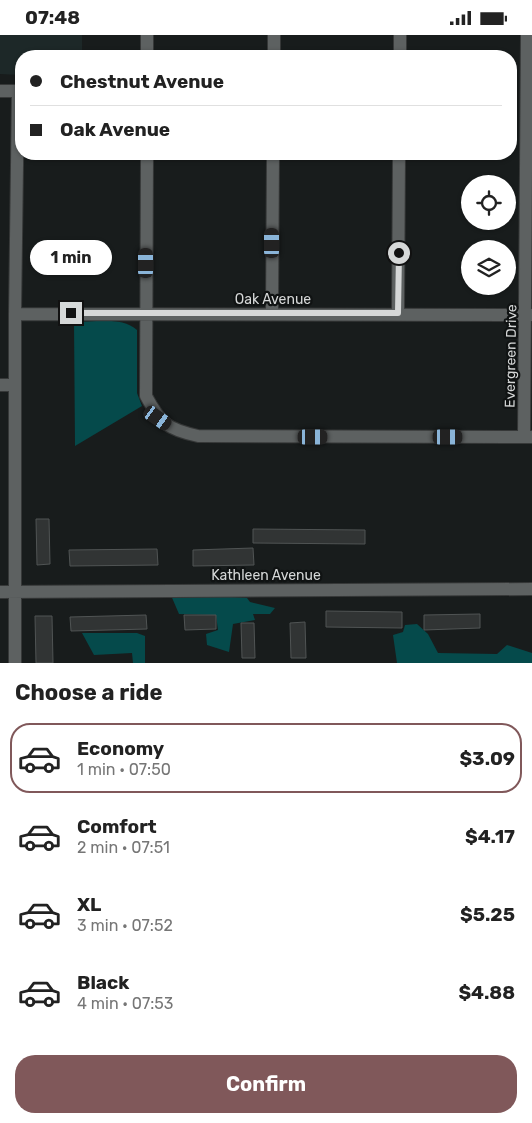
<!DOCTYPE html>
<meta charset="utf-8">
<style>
:root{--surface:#fff;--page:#f2f2f2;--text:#222;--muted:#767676;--line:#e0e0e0;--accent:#80585a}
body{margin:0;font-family:Rubik,sans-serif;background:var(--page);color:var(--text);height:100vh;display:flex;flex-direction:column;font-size:19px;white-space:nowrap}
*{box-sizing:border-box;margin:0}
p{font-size:16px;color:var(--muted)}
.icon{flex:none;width:28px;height:28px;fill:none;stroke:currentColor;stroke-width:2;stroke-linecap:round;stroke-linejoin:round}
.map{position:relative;height:628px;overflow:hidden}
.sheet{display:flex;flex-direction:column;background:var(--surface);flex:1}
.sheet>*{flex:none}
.top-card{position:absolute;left:15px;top:15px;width:502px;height:110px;border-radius:20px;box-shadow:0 1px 4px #0004;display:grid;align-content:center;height:110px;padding:0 15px;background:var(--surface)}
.buttons{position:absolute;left:461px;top:140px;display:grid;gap:10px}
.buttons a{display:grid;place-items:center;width:55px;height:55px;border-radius:50%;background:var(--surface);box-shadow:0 1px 4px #0004;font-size:25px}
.end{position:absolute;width:22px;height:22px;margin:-11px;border:6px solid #d5d7d7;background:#111;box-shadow:0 0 0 2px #111}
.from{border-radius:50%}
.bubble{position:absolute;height:35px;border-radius:18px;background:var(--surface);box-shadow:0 1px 4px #0004;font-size:16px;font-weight:700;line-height:35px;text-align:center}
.car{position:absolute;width:15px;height:30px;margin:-15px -8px;border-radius:6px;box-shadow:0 0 4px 1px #0007;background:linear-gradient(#222 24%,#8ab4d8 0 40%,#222 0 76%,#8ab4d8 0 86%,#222 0)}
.top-card b{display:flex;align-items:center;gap:18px;height:48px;font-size:19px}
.top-card b+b{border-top:1px solid var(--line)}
.top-card i{width:12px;height:12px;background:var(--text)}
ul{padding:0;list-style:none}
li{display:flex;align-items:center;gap:15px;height:70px;margin:0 10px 8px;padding:0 5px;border:2px solid transparent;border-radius:20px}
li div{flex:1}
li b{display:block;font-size:19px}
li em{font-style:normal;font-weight:700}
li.selected{border-color:var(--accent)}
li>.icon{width:45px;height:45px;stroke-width:1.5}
h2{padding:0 15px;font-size:22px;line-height:60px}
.button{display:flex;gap:10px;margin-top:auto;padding:10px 15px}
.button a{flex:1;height:58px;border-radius:20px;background:var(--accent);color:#fff;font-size:20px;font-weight:700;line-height:58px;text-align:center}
.status{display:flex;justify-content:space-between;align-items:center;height:35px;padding:0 25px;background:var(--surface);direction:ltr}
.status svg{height:14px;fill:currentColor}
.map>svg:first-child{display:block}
.built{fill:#1d2828}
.green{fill:#054a4b}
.building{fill:#313434;stroke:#505454}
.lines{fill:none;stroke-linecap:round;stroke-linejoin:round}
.street-casing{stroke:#363838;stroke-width:14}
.street{stroke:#5d6161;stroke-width:12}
.route{stroke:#d5d7d7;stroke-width:6}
.labels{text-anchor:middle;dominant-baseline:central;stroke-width:4.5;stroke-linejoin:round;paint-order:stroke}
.street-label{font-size:14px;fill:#d5d7d7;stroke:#101313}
</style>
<div class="status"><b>07:48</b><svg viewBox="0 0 49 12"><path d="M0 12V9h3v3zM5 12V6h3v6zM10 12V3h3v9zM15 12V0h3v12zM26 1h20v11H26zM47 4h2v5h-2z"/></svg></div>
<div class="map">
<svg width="532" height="628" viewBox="0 0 532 628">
<rect width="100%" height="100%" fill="#181c1c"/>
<!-- built -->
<path class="built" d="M 0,0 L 82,0 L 82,21 L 21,21 L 21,40 L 0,39 Z"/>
<!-- green -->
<path class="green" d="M 74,287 C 93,287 122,281 137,295 L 137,358 L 142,371 L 75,411 Z
M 170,558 L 247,563 L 250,567 L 275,573 L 270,579 L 253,579 L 255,585 L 233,589 L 229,617 L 207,610 L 206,599 L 218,595 L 216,580 L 179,579 Z
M 417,589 L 428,599 L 438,618 L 497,619 L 507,610 L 532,618 L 532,628 L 397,628 L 393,600 L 403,597 L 405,590 Z
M 82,598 L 137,598 L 145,601 L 145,628 L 133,628 L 132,618 L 94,620 Z"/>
<!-- building -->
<path class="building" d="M 36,484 L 49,484 L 50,529 L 37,530 Z
M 253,494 L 365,495 L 365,509 L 253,508 Z
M 253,513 L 254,530 L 193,531 L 193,515 Z
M 157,514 L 158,530 L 70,531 L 69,515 Z
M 326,576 L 402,577 L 402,593 L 326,592 Z
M 480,579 L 480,593 L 424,595 L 424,580 Z
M 146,580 L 147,594 L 71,596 L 70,582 Z
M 184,580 L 216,580 L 216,594 L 185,595 Z
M 35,581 L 52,581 L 53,628 L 36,628 Z
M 305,587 L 306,623 L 291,623 L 290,588 Z
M 241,588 L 254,588 L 255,623 L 242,623 Z"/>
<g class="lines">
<!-- street casing -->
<g class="street-casing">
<path id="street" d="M 147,0 L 147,21
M 274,21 L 274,0
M 400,21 L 400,0
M 0,56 L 21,56
M 147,119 L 146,361 C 161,389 167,394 198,401 L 532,402
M 398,278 L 399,119
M 15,279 L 532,280
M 272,279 L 273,119
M 0,350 L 15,350
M 524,402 L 527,0
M 0,557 L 532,554
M 15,628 L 15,279 L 18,56"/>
</g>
<!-- street -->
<use href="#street" class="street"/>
</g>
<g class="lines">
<!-- route -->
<path class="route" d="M 71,278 L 398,278 L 399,218"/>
</g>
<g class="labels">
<!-- street labels -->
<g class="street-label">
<text x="273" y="264">Oak Avenue</text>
<text transform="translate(511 321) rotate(-89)">Evergreen Drive</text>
<text x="266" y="540">Kathleen Avenue</text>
</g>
</g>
</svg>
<div class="buttons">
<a><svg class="icon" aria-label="locate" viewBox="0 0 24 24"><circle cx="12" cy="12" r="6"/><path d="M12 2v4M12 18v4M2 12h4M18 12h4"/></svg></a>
<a><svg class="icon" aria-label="layers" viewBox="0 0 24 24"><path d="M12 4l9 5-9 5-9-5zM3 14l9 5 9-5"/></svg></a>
</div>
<i class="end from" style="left:399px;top:218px"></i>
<i class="end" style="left:71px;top:278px"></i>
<div class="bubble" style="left:30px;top:205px;width:82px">1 min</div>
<i class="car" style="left:272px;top:208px;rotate:0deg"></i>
<i class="car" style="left:146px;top:228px;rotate:0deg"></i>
<i class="car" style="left:158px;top:383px;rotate:125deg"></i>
<i class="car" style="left:313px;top:402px;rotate:90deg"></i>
<i class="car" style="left:448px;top:402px;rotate:90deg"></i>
<div class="top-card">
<b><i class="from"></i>Chestnut Avenue</b>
<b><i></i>Oak Avenue</b>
</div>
</div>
<section class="sheet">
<h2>Choose a ride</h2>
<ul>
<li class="selected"><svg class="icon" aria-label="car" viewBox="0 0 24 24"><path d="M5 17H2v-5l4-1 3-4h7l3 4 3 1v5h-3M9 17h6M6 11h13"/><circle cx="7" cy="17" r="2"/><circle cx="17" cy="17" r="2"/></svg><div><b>Economy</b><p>1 min · 07:50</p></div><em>$3.09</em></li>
<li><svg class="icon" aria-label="car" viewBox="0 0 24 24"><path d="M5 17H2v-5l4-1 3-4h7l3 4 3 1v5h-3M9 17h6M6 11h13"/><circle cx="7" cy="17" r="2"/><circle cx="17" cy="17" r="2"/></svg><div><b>Comfort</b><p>2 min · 07:51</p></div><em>$4.17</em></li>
<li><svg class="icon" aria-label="car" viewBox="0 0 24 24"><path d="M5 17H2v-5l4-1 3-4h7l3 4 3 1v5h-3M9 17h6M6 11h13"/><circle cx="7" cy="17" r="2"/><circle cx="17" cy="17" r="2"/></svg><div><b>XL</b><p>3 min · 07:52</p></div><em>$5.25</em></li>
<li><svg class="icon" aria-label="car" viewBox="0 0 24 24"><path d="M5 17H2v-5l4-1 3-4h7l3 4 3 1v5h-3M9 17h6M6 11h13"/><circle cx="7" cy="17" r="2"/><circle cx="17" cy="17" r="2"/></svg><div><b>Black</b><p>4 min · 07:53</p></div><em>$4.88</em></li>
</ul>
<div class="button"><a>Confirm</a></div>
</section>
